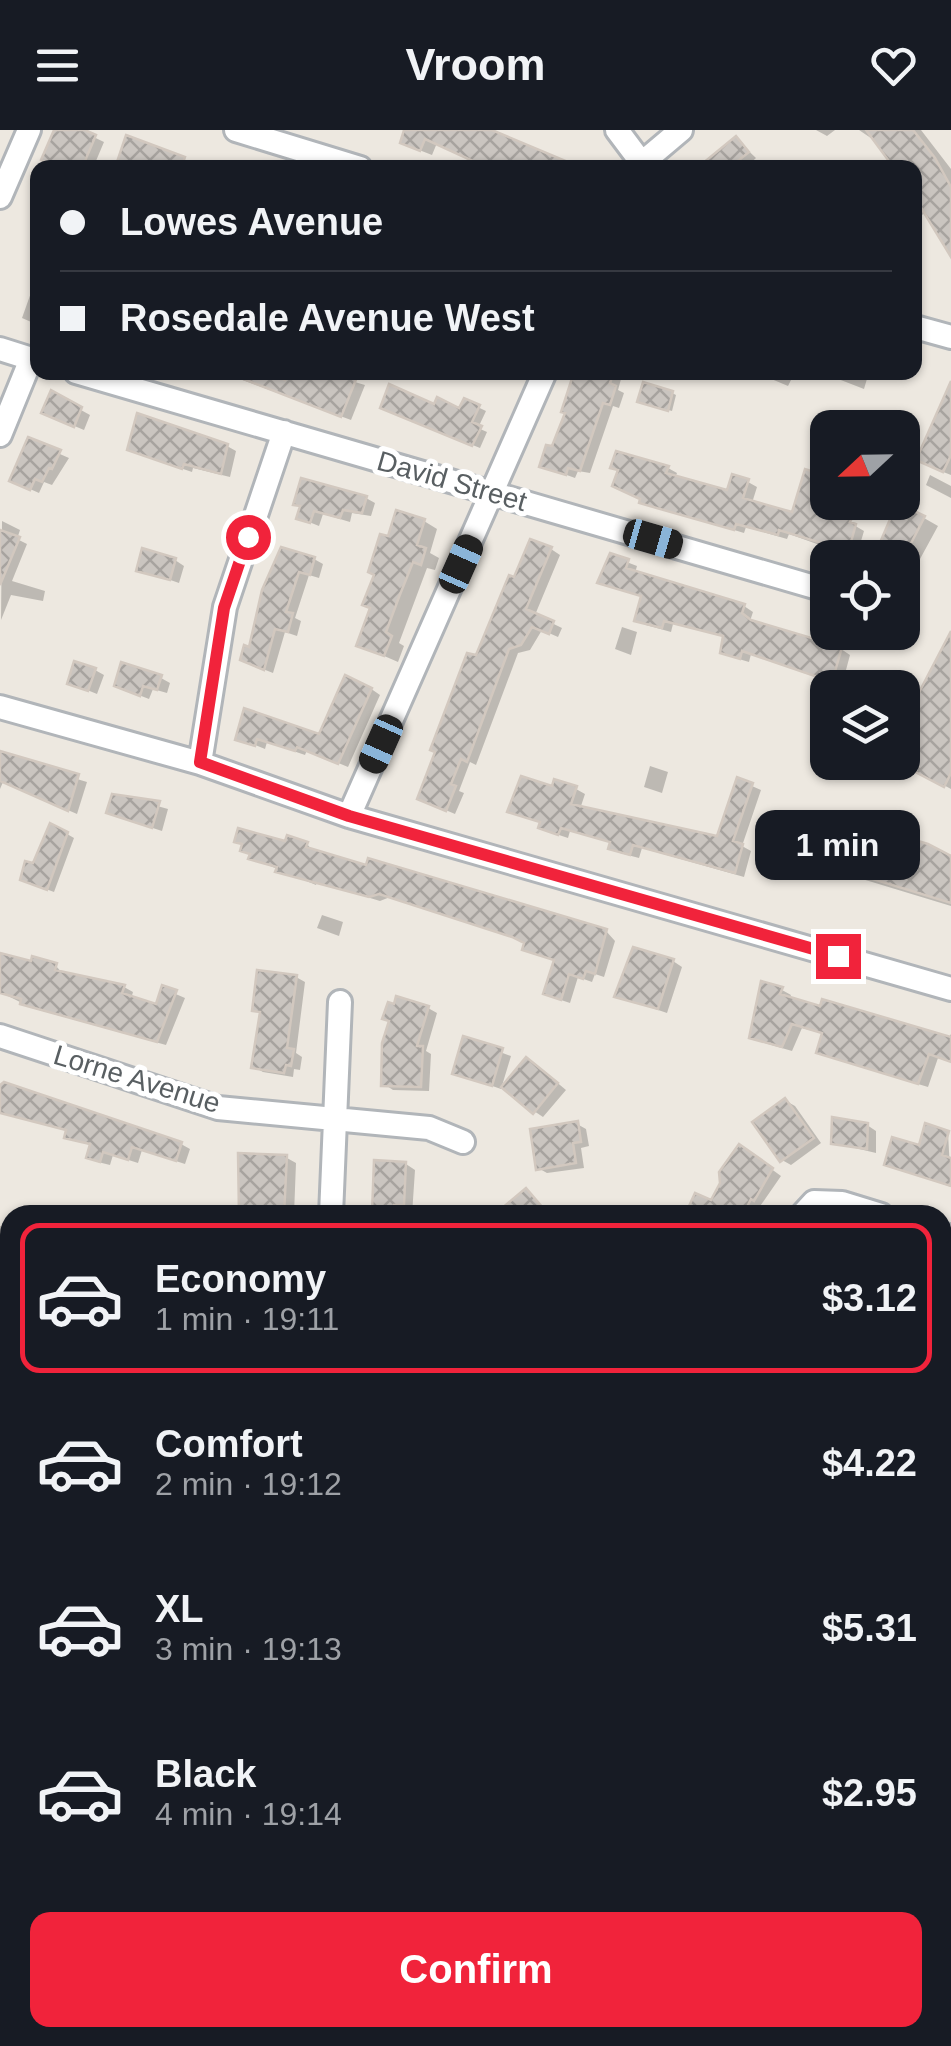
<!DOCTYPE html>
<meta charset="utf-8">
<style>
:root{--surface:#171b24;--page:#242831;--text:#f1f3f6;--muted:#9ea1a6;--line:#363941;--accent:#f1233b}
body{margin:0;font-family:Arial,sans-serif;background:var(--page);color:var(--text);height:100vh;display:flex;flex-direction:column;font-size:38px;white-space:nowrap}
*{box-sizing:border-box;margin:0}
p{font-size:32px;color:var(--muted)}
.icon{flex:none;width:55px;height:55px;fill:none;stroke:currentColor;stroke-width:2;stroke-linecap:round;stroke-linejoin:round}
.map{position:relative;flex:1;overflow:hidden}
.side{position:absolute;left:0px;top:1075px;width:952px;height:842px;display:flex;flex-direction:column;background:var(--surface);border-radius:30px 30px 0 0;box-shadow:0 2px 8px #0004}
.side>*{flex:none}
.hud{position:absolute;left:30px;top:30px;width:892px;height:220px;border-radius:20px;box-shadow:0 2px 8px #0004;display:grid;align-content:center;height:220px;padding:0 30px;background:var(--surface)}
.needle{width:65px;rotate:248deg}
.tools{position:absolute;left:810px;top:280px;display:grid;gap:20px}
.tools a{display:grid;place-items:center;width:110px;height:110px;border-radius:20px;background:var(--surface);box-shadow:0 2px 8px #0004;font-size:50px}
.end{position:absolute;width:45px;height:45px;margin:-22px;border:12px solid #f1233b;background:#fff;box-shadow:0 0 0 5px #fff}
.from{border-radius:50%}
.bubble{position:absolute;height:70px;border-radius:20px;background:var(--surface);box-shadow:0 2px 8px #0004;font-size:32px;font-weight:700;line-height:70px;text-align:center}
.car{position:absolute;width:30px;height:60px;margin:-30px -15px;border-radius:12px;box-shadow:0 0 8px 2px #0007;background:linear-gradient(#222 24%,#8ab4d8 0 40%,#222 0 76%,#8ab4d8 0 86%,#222 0)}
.hud b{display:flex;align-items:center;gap:35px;height:95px;font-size:38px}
.hud b+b{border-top:2px solid var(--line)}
.hud i{width:25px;height:25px;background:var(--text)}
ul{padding:18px 0 0;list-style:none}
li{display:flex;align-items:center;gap:30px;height:150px;margin:0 20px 15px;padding:0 10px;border:5px solid transparent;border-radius:20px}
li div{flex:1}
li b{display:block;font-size:38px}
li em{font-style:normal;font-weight:700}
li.current{border-color:var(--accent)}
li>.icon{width:90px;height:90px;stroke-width:1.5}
.cta{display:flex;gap:20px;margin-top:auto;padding:20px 30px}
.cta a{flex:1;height:115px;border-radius:20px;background:var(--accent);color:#fff;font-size:40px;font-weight:700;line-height:115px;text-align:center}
header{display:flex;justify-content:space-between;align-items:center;height:130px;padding:0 30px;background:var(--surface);font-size:45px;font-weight:700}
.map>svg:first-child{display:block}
.park{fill:url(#park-tufts)}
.shadow{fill:#0003}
.building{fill:url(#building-cross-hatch);stroke:#d2c8bf;stroke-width:2.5}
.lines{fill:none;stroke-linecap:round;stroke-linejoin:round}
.minor-casing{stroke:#b1b5b9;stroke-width:28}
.minor{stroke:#fff;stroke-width:22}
.route{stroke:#f1233b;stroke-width:12}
.labels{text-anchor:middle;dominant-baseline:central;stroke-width:10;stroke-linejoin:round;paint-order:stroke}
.street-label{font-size:28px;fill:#595f62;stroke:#fff}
</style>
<header><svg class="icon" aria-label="menu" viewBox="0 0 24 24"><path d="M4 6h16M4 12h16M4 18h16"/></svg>Vroom<svg class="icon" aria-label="heart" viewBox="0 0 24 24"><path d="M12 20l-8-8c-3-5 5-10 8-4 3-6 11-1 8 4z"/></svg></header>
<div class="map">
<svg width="951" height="1916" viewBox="0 0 951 1916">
<defs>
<pattern id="park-tufts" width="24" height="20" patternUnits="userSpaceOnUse" patternTransform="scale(2.5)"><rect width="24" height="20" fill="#c3e6bb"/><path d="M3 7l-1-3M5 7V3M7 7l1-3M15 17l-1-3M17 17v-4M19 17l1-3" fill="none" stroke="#a1be9b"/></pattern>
<pattern id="building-cross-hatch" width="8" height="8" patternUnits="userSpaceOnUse" patternTransform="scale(2.5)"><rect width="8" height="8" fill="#cac5c0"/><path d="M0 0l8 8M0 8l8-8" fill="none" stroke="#a7a39f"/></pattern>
</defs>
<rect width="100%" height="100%" fill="#ede8e0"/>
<!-- park -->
<path class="park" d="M 0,1756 L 10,1761 L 10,1887 L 0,1885 Z
M 463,1908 L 698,1908 L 705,1916 L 477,1916 Z"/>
<!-- shadow -->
<path class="shadow" d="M 57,0 L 79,0 L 104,12 L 93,38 L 60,38 Z
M 407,0 L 486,0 L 437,13 L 432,25 L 414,18 Z
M 816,0 L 835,0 L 827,6 Z
M 859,0 L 921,0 L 951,39 L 951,122 L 927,82 L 915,89 L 915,38 Z
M 736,9 L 756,28 L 745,38 L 696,38 Z
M 184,29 L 192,38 L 118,38 Z
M 232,31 L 249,38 L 229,38 Z
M 38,143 L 38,195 L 22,188 Z
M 201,242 L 220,242 L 218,248 Z
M 221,242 L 321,242 L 365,255 L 351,290 Z
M 578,242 L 623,242 L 618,260 L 624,263 L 619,278 L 613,276 L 590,343 L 578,341 L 575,348 L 542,336 L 554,320 Z
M 769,242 L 795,242 L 788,256 L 769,248 Z
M 869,242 L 864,259 L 833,247 L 834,242 Z
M 951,257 L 951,345 L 933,338 Z
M 672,263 L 676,265 L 672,281 L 644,273 Z
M 52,264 L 90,285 L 84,300 L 53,287 Z
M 465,271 L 486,281 L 478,298 L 487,302 L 480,318 L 389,281 L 435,277 L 460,282 Z
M 30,311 L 69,328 L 52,355 L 44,352 L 39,363 L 21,355 Z
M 227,316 L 236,321 L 230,347 L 193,338 L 192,342 L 139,324 Z
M 668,338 L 677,343 L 675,348 L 729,363 L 734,348 L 748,352 L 757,357 L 752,373 L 794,385 L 807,343 L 828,353 L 828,372 L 844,372 L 840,387 L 864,401 L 856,428 L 789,404 L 787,409 L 746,397 L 744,403 L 642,372 Z
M 930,345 L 951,356 L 951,368 L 926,355 Z
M 366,368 L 375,373 L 371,386 L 352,383 L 350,392 L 323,384 L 319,396 L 299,388 L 302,377 Z
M 924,388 L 938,396 L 914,440 L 902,434 L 902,428 L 879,421 Z
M 2,391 L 20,400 L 17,409 L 27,414 L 12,451 L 45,461 L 43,471 L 11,465 L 1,490 Z
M 424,391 L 437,399 L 430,423 L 439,428 L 435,440 L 427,438 L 399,513 L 404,516 L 398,532 L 359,515 L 373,479 Z
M 551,419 L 560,425 L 535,485 L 562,498 L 558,507 L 542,500 L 530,520 L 518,523 L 476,635 L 470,632 L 459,661 L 464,663 L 455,684 L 429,673 L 478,528 Z
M 611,426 L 637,436 L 635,443 L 744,476 L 753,482 L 750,491 L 841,519 L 850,525 L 842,555 L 751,524 L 749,532 L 732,527 L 723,522 L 726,507 L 673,494 L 671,502 L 646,495 L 637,489 L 643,467 L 600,452 Z
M 314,429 L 323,434 L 319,448 L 309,445 L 295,488 L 301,491 L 297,506 L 285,502 L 273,543 L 245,532 L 242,530 L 251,520 L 265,460 Z
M 175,430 L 184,436 L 179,453 L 139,439 Z
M 622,497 L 637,502 L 631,525 L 615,519 Z
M 951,506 L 951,659 L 901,632 Z
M 95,540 L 104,545 L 97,564 L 70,553 Z
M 161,548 L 170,553 L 167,563 L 153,559 L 149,569 L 126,560 Z
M 367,556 L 380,565 L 348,637 L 307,620 L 305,625 L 267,612 L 265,619 L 238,608 L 320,607 Z
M 0,626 L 87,652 L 77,684 L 3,652 L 0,659 Z
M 650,636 L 668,642 L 662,663 L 644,657 Z
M 738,650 L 761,660 L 742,716 L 751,721 L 744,747 L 642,718 L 639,728 L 620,723 L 612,713 L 570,701 L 568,708 L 550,702 L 542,693 L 510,681 L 553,659 L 576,659 L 585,664 L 580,679 L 718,709 Z
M 125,667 L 168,679 L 162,701 L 119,687 Z
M 850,694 L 951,725 L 951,776 L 849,745 L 830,734 Z
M 67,704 L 74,708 L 54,762 L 30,753 L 34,736 Z
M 287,714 L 307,714 L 314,722 L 551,789 L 553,783 L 606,801 L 615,811 L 604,847 L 595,844 L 592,852 L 578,847 L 570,873 L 555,868 L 546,863 L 556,831 L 533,824 L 524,811 L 390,767 L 380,771 L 317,752 L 316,755 L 251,728 Z
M 322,785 L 343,792 L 339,806 L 317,798 Z
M 0,823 L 32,834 L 34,829 L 56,836 L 64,845 L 124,857 L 133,862 L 131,869 L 158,877 L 164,859 L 185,868 L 166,915 L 32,878 L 0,862 Z
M 673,831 L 682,837 L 667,883 L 617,866 Z
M 296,847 L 305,852 L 296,923 L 302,927 L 300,940 L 294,939 L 293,947 L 263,942 L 254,937 L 262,884 L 254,880 Z
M 782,860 L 791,865 L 789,870 L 948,909 L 951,904 L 951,932 L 938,928 L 928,957 L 828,927 L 819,922 L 824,904 L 802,898 L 792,921 L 761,912 L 752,907 Z
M 428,878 L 437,883 L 426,921 L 431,924 L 429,961 L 393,960 L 384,954 L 391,891 Z
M 465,909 L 511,926 L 501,959 L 455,943 Z
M 536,935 L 566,960 L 543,987 L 534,981 Z
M 0,957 L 56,969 L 181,1014 L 190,1019 L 185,1034 L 142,1020 L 138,1033 L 113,1025 L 110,1035 L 98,1032 L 89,1026 L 92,1016 L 67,1006 L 68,1001 L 0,983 Z
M 786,971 L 795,976 L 821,1013 L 791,1035 L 782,1030 Z
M 577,994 L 586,999 L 589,1016 L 581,1018 L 584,1038 L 547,1043 L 538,1038 Z
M 867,995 L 876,1001 L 876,1023 L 834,1013 Z
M 948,1003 L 951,1057 L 887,1034 L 921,1018 Z
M 748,1022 L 781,1046 L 754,1085 L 687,1085 L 712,1074 Z
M 287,1028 L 296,1033 L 294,1085 L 241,1085 Z
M 377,1033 L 406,1034 L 415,1040 L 412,1085 L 375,1085 Z
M 0,1096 L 10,1099 L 10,1134 L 0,1131 Z
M 944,1147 L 951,1150 L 948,1280 L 942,1278 Z
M 0,1217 L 10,1220 L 10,1265 L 0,1261 Z
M 0,1304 L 10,1307 L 10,1353 L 0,1350 Z
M 0,1441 L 10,1443 L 10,1489 L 0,1487 Z
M 951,1461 L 951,1594 L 950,1597 L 942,1594 L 942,1480 Z
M 0,1536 L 10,1541 L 10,1587 L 0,1583 Z
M 0,1682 L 10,1689 L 10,1731 L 0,1727 Z
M 951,1703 L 951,1773 L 942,1769 L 942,1719 Z
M 254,1908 L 297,1908 L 300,1916 L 249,1916 L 246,1910 Z
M 845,1908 L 911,1908 L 907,1916 L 837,1916 Z"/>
<!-- building -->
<path class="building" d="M 54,0 L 85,0 L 96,5 L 82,38 L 58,38 L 41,30 Z
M 404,0 L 492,0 L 582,38 L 488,38 L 425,9 L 420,21 L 400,13 Z
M 866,0 L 913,0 L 935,28 L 951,57 L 951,127 L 915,68 L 915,38 L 894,38 Z
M 126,5 L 185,27 L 181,38 L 115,38 Z
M 736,6 L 749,22 L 729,38 L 697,38 Z
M 267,242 L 285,250 L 288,242 L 342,242 L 357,247 L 341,287 L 228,243 Z
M 574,242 L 614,242 L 610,253 L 616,256 L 610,275 L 603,273 L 580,341 L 568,338 L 566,345 L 539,337 L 546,315 L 552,316 L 565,283 L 561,282 Z
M 951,251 L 951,325 L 943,342 L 916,330 Z
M 643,252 L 673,261 L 668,281 L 637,272 Z
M 389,254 L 434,274 L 437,267 L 459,278 L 464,268 L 480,275 L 472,292 L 482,296 L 472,316 L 380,278 Z
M 51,260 L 82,277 L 74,297 L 41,283 Z
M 137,283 L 228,314 L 221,344 L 184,334 L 182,339 L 127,320 Z
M 28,307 L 61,320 L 52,339 L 49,338 L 42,352 L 35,349 L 30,360 L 9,351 Z
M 616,321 L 669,336 L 666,343 L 727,360 L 732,344 L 749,349 L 743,368 L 792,382 L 805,339 L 824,345 L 828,372 L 834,372 L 831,382 L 852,388 L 850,392 L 856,394 L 847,426 L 823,419 L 825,414 L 779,400 L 778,405 L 736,394 L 734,400 L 639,373 L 640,369 L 612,356 L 618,340 L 610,338 Z
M 301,348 L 367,366 L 362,383 L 343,380 L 340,388 L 314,381 L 310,393 L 296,389 L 300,376 L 293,375 Z
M 897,373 L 925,386 L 906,423 L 886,428 L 876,422 Z
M 396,380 L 425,389 L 417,415 L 426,418 L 421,435 L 413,432 L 399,467 L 386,502 L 392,506 L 384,526 L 356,516 L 370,478 L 362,475 L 374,445 L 368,442 L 380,404 L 388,406 Z
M 0,400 L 20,407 L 0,455 Z
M 530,409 L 552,417 L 526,479 L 554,491 L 549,504 L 532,497 L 521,515 L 509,519 L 467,632 L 461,629 L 451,654 L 456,656 L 446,681 L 417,669 L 435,622 L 430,620 L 467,523 L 476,525 L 509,445 L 514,447 Z
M 281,417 L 315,427 L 310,445 L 299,442 L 286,482 L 293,483 L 288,502 L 275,499 L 264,540 L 240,530 L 244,515 L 249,517 L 262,460 Z
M 142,418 L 176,428 L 170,450 L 136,441 Z
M 610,423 L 629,429 L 626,438 L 745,474 L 742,483 L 751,490 L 842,517 L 832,552 L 742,521 L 740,529 L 720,523 L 723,506 L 664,491 L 662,498 L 634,491 L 641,466 L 597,453 Z
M 951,501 L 951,643 L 944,657 L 902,635 L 902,595 Z
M 74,531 L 96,538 L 88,561 L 67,554 Z
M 121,532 L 162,545 L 157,560 L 143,556 L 140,566 L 114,556 Z
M 345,545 L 372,558 L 338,634 L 297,617 L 295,621 L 257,609 L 255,616 L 235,610 L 244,578 L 319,604 Z
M 0,621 L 79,644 L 68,681 L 0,651 Z
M 521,646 L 552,656 L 554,649 L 577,656 L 571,674 L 717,706 L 737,647 L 753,653 L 733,711 L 743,714 L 735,743 L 633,715 L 630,725 L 608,719 L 610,712 L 561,698 L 558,705 L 538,698 L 540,692 L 507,682 Z
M 112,664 L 160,671 L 152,698 L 106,683 Z
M 849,691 L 894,708 L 895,704 L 928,714 L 951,726 L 951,773 L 827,735 Z
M 50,693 L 68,702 L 47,760 L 20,750 L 25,731 L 33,733 Z
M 238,698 L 285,711 L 287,705 L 308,712 L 306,717 L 366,735 L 368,728 L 607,799 L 595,844 L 586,841 L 583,849 L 569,844 L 561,870 L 543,864 L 554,830 L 522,820 L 524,813 L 512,807 L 379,764 L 369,767 L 275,742 L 277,737 L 248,729 L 250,724 L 240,721 L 242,714 L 234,712 Z
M 633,817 L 674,829 L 658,879 L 614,867 Z
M 0,823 L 31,831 L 32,826 L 57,833 L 55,840 L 125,855 L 122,863 L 156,874 L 162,855 L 177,860 L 157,912 L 20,874 L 21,869 L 0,863 Z
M 257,840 L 297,845 L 287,918 L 294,919 L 291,936 L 286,935 L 284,943 L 251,938 L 260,882 L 252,881 Z
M 761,851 L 783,857 L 780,864 L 820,876 L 822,869 L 951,907 L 951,932 L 929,924 L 918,954 L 816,923 L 822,903 L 792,894 L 782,917 L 749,908 Z
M 396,866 L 429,876 L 417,916 L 423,916 L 421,957 L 381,956 L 382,913 L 389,891 L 382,889 L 388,872 L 394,874 Z
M 463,906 L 503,918 L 492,956 L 452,944 Z
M 526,927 L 558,953 L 533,984 L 501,957 Z
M 4,952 L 182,1012 L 176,1031 L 132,1017 L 128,1030 L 103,1022 L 100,1032 L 86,1028 L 90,1014 L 64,1008 L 66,1000 L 0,983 L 0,955 Z
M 785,968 L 814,1008 L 780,1032 L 752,992 Z
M 832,987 L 868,993 L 867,1019 L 831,1014 Z
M 578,991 L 581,1012 L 573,1013 L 576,1033 L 536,1040 L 530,999 Z
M 925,993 L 949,1001 L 942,1025 L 951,1028 L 951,1056 L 884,1035 L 892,1007 L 919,1015 Z
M 739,1014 L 773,1038 L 754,1071 L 751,1069 L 743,1085 L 685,1085 L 695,1063 L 711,1070 L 720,1053 L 719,1042 Z
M 238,1023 L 287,1025 L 284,1085 L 239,1085 Z
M 374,1030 L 406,1032 L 404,1075 L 394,1075 L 393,1083 L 372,1082 Z
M 526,1058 L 549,1085 L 494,1085 Z"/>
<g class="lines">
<!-- minor casing -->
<g class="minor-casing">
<path id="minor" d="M 236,0 L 360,38
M 617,0 L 641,32
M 636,38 L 681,0
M 0,67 L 29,0
M 915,197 L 951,207
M 0,219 L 38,231
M 76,242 L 828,461
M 0,305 L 31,229
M 0,577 L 200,633 L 349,686 L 951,859
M 200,633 L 225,477 L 284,302
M 349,686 L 545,242
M 0,906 L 218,978 L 429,998 L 463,1012
M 331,1085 L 340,872
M 802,1085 L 814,1072 L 842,1073 L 881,1085
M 942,1104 L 951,1107
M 0,1174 L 10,1177
M 942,1365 L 951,1345
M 0,1394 L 10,1397
M 0,1637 L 10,1642
M 942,1804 L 951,1808
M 721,1908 L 728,1916
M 948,1916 L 951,1910"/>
</g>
<!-- minor -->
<use href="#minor" class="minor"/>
</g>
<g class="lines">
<!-- route -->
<path class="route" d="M 248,407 L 224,478 L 200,632 L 349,686 L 838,826"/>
</g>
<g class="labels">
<!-- street labels -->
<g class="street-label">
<text transform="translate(452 351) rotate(16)">David Street</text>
<text transform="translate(137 949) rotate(17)">Lorne Avenue</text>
</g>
</g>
</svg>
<div class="tools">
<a><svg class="needle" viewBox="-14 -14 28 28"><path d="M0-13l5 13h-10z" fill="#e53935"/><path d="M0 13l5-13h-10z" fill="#9ea1a6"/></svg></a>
<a><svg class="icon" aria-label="locate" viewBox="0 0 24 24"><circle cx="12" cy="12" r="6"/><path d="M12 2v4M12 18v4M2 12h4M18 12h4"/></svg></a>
<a><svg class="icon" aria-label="layers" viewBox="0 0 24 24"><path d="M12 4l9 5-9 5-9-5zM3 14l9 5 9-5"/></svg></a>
</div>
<i class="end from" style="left:248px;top:407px"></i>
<i class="end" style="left:838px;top:826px"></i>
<div class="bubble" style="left:755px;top:680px;width:165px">1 min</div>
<i class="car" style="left:653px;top:409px;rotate:106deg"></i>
<i class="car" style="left:461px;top:434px;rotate:24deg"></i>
<i class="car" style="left:381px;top:614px;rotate:204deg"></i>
<div class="hud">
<b><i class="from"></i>Lowes Avenue</b>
<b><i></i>Rosedale Avenue West</b>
</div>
<section class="side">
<ul>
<li class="current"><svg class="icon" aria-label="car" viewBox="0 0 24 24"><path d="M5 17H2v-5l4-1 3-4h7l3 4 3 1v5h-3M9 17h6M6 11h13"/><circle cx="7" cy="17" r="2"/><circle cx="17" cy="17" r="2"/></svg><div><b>Economy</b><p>1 min · 19:11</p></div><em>$3.12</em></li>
<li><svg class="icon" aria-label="car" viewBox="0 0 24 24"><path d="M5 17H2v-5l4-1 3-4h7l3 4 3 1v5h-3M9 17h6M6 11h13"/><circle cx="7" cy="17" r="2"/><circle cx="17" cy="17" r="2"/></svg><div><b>Comfort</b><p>2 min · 19:12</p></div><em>$4.22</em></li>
<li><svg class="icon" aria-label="car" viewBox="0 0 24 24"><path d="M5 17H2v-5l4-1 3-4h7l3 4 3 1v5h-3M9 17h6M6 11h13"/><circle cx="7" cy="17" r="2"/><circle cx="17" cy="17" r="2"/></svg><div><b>XL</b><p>3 min · 19:13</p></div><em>$5.31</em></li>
<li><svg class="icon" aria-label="car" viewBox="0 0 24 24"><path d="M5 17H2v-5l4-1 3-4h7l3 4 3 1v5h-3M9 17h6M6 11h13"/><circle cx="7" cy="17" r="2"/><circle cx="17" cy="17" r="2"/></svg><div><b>Black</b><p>4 min · 19:14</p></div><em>$2.95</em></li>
</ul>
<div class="cta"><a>Confirm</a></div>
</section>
</div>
